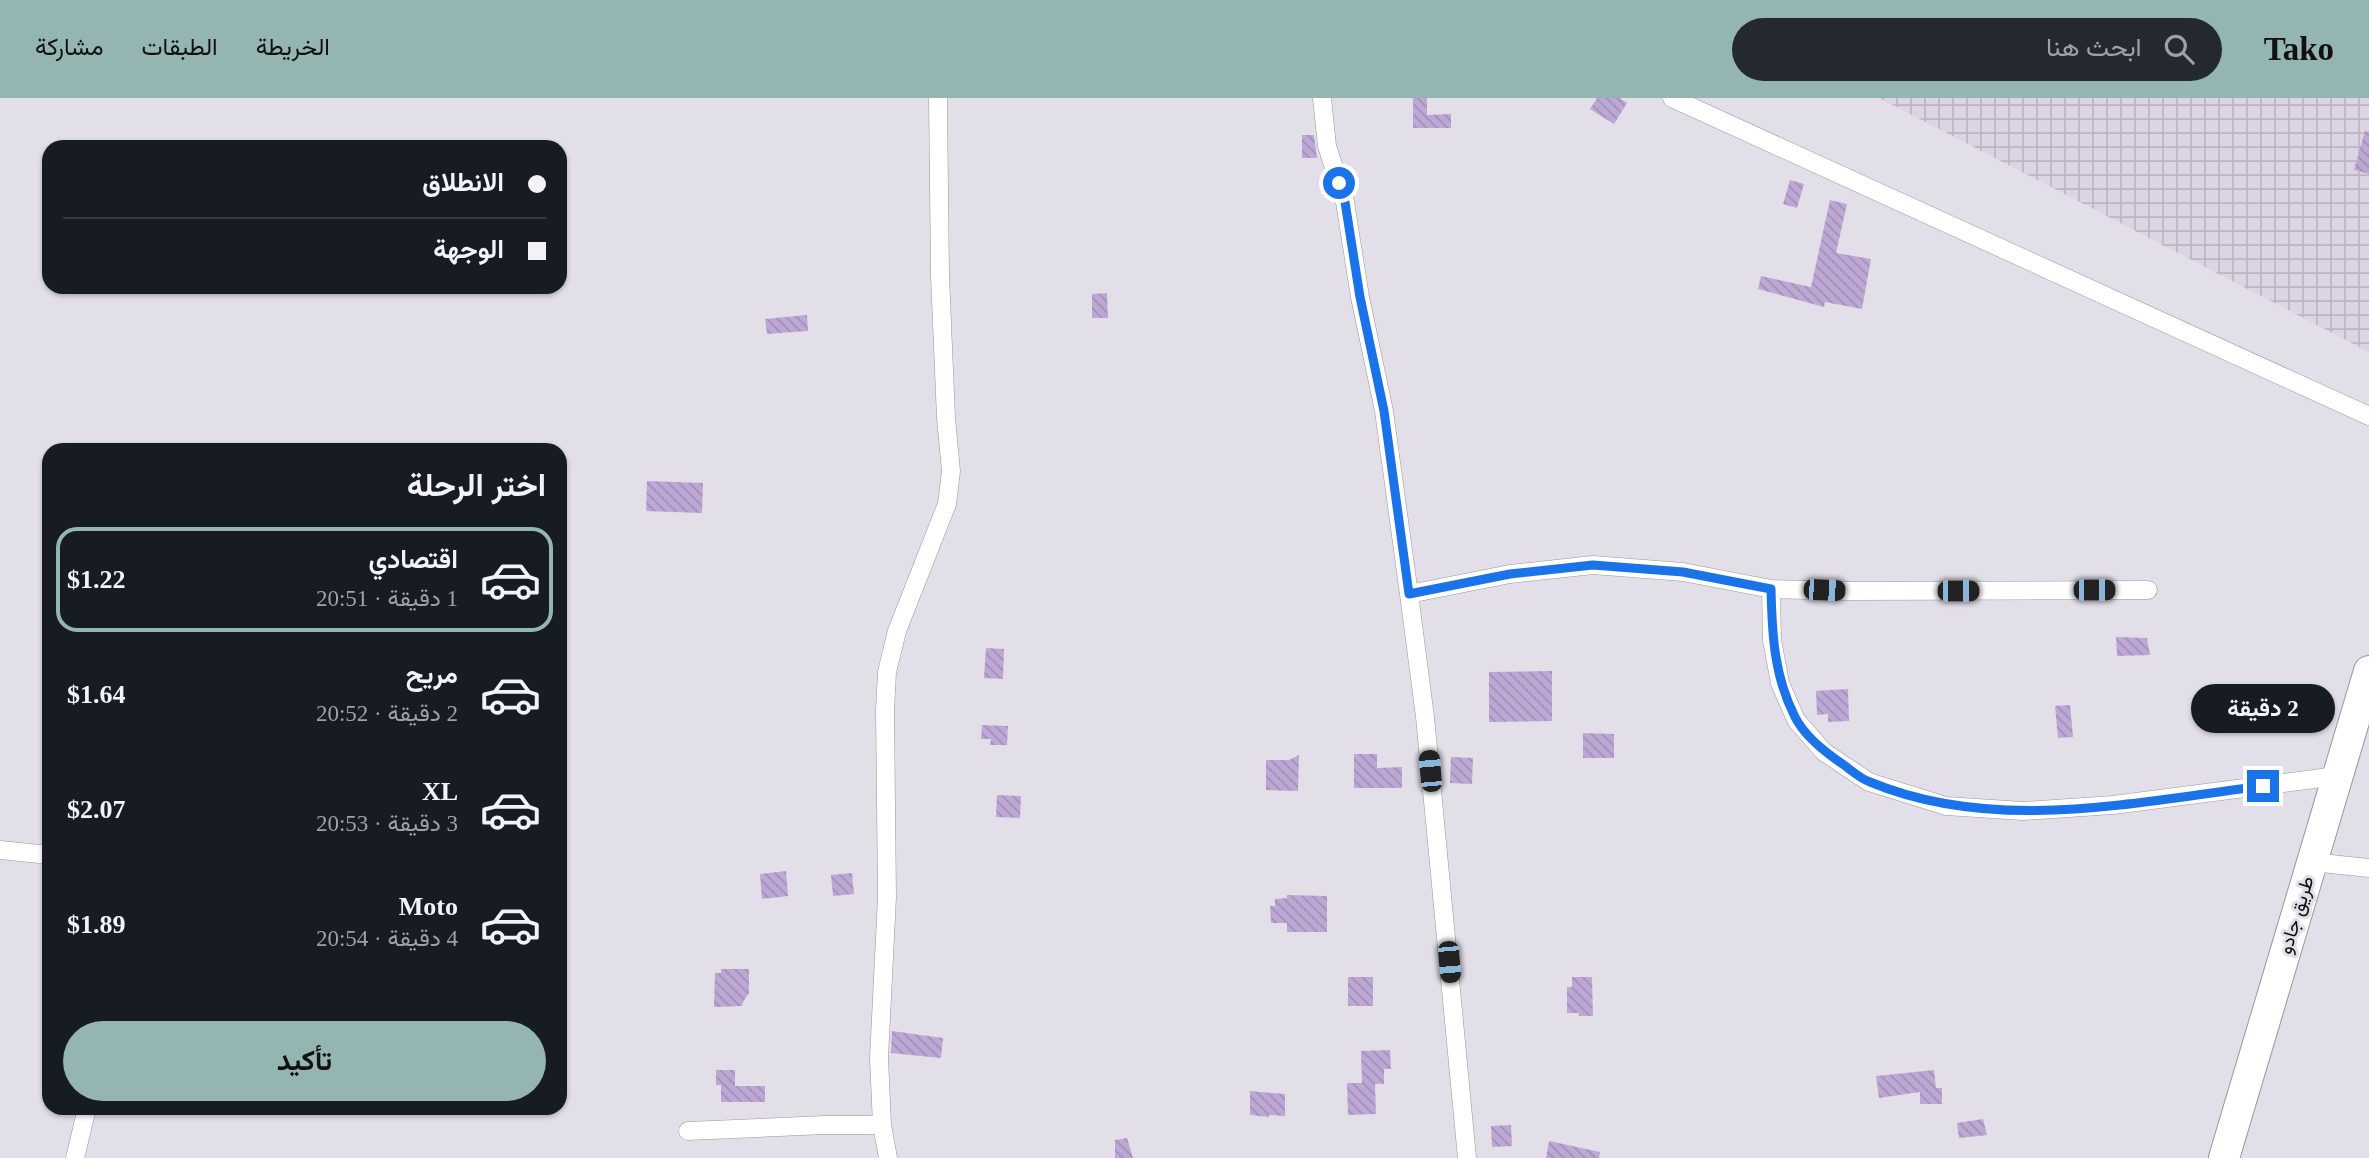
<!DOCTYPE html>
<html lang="ar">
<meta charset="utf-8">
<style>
:root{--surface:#171b24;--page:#242831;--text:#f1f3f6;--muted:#9ea1a6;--line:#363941;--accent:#94b5b2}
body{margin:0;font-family:"Times New Roman",Vazirmatn,serif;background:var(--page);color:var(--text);direction:rtl;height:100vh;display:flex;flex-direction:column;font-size:26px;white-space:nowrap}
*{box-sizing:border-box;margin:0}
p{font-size:23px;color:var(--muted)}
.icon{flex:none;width:38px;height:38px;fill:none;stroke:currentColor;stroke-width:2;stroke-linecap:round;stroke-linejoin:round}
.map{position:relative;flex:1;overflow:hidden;direction:ltr}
.drawer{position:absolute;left:42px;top:345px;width:525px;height:672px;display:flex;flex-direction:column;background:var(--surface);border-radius:21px;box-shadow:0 2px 5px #0004;direction:rtl}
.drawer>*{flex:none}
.top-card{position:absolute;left:42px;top:42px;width:525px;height:154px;border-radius:21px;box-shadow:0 2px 5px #0004;direction:rtl;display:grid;align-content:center;height:154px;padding:0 21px;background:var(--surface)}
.end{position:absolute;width:32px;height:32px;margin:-16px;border:9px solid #1a73e8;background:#fff;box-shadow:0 0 0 4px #fff}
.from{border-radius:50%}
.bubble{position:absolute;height:49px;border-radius:24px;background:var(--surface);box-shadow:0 2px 5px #0004;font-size:23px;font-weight:700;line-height:49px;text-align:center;direction:rtl}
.car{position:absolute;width:21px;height:42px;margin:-21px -10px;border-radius:9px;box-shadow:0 0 5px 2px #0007;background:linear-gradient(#222 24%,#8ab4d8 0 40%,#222 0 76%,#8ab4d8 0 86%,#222 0)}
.top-card b{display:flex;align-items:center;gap:24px;height:66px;font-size:26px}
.top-card b+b{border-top:2px solid var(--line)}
.top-card i{width:18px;height:18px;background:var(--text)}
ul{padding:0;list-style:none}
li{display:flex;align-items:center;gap:21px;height:105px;margin:0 14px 10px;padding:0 7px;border:4px solid transparent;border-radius:21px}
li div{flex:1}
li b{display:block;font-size:26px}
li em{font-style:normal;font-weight:700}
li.selected{border-color:var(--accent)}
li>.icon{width:63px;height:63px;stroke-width:1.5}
h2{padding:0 21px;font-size:32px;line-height:84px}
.action{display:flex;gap:14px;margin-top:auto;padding:14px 21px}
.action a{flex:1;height:80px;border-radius:42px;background:var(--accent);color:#111;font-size:28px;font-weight:700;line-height:80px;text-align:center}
header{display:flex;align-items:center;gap:42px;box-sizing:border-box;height:98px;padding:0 35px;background:var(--accent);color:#111}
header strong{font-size:33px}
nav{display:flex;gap:38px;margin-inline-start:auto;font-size:24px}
.search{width:490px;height:63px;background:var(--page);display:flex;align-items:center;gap:18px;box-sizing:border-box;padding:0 24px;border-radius:38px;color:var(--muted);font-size:26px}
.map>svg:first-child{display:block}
.industrial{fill:url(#industrial-grid)}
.building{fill:url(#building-back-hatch)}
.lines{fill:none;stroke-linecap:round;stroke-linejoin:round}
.street-casing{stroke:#99959e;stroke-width:19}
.highway-casing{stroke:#99959e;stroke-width:32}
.street{stroke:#fff;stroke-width:18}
.highway{stroke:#fff;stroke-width:30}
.route{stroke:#1a73e8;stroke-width:9}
.labels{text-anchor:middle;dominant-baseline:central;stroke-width:6;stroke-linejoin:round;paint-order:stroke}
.street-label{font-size:19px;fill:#0d0c0f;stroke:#e3dfe9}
</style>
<header>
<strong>Tako</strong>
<div class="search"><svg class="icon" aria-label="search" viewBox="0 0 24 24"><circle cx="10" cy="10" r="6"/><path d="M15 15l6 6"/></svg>ابحث هنا</div>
<nav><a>الخريطة</a><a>الطبقات</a><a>مشاركة</a></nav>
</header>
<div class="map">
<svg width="2369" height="1060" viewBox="0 0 2369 1060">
<defs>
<pattern id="industrial-grid" width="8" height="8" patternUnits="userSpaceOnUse" patternTransform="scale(1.75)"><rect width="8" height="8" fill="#dcd4e5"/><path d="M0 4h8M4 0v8" fill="none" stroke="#bcb5c3"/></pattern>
<pattern id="building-back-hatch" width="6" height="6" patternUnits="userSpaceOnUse" patternTransform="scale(1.75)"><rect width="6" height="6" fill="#bda8d5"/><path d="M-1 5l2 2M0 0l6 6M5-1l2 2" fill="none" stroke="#a18fb6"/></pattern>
</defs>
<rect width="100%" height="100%" fill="#e3dfe9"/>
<!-- industrial -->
<path class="industrial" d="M 1879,0 L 2369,0 L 2369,254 Z"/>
<!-- building -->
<path class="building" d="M 1413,0 L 1427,0 L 1427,17 L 1451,16 L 1451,30 L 1413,30 Z
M 1597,0 L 1620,0 L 1627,5 L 1614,26 L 1590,11 Z
M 2365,33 L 2369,34 L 2369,76 L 2354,72 Z
M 1302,37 L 1314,37 L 1317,60 L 1302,60 Z
M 1790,82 L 1804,86 L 1797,110 L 1783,106 Z
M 1830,102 L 1847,106 L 1836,155 L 1871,161 L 1862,211 L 1825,204 L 1824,209 L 1758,191 L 1761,178 L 1811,189 Z
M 1107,195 L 1108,220 L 1092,220 L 1092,196 Z
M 807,217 L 808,233 L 767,236 L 765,221 Z
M 647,383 L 703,385 L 702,415 L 646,413 Z
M 2116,539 L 2147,540 L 2150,557 L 2117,558 Z
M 986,550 L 1004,551 L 1003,581 L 984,580 Z
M 1552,573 L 1552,623 L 1489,624 L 1489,574 Z
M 1848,591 L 1849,623 L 1828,624 L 1828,616 L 1817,617 L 1816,593 Z
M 2070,607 L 2073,639 L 2058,640 L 2055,608 Z
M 982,627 L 1008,628 L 1007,647 L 990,647 L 991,641 L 981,641 Z
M 1583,635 L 1614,636 L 1614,660 L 1583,660 Z
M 1354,656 L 1377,656 L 1377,670 L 1402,669 L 1402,690 L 1354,690 Z
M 1299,657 L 1298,693 L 1266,692 L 1266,662 L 1289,662 Z
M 1451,659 L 1473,660 L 1472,686 L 1450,685 Z
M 997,697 L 1021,698 L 1020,720 L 996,719 Z
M 786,773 L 788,798 L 762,801 L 760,776 Z
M 852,775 L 854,796 L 833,798 L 831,777 Z
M 1287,797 L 1327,798 L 1327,834 L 1287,834 L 1287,825 L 1271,825 L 1270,808 L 1275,808 L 1275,801 L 1287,800 Z
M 721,871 L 749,871 L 749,895 L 743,904 L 742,908 L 714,909 L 715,875 L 721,875 Z
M 1348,879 L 1373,879 L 1373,908 L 1348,908 Z
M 1572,879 L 1592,879 L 1593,918 L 1579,918 L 1579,915 L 1567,915 L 1567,889 L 1572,889 Z
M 892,933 L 943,940 L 941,960 L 891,955 Z
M 1390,952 L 1391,971 L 1384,971 L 1384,986 L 1375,986 L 1376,1016 L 1348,1017 L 1347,985 L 1362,985 L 1361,953 Z
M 716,972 L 735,972 L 735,988 L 765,988 L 765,1004 L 721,1004 L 721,987 L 716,987 Z
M 1934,972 L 1936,990 L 1942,990 L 1942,1006 L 1920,1006 L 1920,994 L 1879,1000 L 1876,978 Z
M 1250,993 L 1285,996 L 1285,1018 L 1269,1017 L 1269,1019 L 1250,1017 Z
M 1983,1021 L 1987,1037 L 1959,1040 L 1957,1025 Z
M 1511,1027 L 1512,1048 L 1492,1049 L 1491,1028 Z
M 1127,1040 L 1133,1060 L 1115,1060 L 1115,1042 Z
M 1549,1043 L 1600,1054 L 1599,1060 L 1546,1060 Z"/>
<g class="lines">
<!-- street casing -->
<g class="street-casing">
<path id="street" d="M 1322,0 L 1327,48 L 1345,104 L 1360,199 L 1384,313 L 1409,496 L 1425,619 L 1467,1060
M 1672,0 L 2369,318
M 1771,491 L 1850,493 L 2148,492
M 1409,496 L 1510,476 L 1593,467 L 1683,474 L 1771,491 L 1772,542 L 1780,585 L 1796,622 L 1824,654 L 1869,684 L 1946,708 L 2023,713 L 2113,707 L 2337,678
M 0,752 L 49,757
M 2312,764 L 2369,770
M 882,1027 L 879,960 L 887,799 L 885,612 L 887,574 L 897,533 L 947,406 L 951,373 L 946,320 L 940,178 L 938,0
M 688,1033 L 825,1027 L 882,1027 L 888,1060
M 75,1060 L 87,1010"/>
</g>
<!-- highway casing -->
<g class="highway-casing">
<path id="highway" d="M 2224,1060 L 2369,573"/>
</g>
<!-- street -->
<use href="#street" class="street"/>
<!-- highway -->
<use href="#highway" class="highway"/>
</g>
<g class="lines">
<!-- route -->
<path class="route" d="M 1339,85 L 1345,104 L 1360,199 L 1384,313 L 1409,496 L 1510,476 L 1593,467 L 1683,474 L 1771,491 C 1772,536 1774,578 1795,619 C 1805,639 1826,655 1844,667 C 1852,673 1861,681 1870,684 C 1995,736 2134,704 2263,688"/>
</g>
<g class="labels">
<!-- street labels -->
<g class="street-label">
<text transform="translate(2296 817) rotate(-73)">طريق جادو</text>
</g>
</g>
</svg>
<i class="end from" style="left:1339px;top:85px"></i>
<i class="end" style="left:2263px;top:688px"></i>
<div class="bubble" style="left:2191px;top:586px;width:144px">2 دقيقة</div>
<i class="car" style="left:1824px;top:492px;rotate:92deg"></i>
<i class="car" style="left:2094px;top:492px;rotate:90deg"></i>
<i class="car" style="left:1958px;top:493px;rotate:90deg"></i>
<i class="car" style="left:1430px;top:673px;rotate:355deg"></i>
<i class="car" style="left:1449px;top:864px;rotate:175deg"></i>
<div class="top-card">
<b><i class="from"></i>الانطلاق</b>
<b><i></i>الوجهة</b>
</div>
<section class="drawer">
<h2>اختر الرحلة</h2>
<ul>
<li class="selected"><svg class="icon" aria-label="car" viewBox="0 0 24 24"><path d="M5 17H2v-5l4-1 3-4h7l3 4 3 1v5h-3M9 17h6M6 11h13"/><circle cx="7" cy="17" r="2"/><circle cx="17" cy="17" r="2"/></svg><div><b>اقتصادي</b><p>1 دقيقة · 20:51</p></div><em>$1.22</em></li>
<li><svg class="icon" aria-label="car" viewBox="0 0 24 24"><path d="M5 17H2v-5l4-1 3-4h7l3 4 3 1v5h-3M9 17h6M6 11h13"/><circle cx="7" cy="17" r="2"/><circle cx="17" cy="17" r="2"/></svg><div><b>مريح</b><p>2 دقيقة · 20:52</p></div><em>$1.64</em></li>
<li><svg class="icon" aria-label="car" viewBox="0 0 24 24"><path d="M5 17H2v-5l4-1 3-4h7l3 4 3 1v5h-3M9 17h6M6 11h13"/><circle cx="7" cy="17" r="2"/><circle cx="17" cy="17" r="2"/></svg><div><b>XL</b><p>3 دقيقة · 20:53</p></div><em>$2.07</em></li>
<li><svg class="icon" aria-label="car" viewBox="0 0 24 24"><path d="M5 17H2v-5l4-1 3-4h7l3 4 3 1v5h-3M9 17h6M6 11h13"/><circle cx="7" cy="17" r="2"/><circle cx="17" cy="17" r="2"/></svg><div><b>Moto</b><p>4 دقيقة · 20:54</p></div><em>$1.89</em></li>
</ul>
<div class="action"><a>تأكيد</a></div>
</section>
</div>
